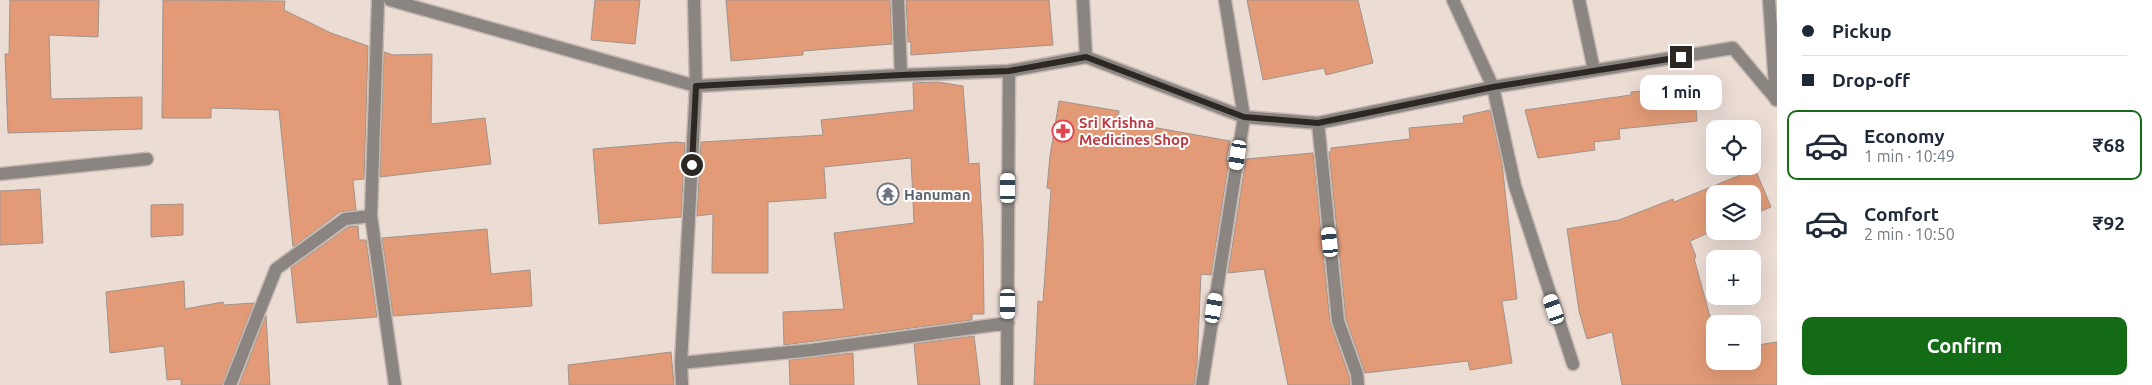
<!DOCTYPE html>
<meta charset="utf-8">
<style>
:root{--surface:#fff;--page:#f2f2f3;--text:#1f2937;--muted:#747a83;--line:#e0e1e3;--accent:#136c15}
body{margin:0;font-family:Ubuntu,sans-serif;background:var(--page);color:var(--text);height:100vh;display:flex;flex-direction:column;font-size:19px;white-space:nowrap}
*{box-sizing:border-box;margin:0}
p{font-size:16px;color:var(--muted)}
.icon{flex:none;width:28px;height:28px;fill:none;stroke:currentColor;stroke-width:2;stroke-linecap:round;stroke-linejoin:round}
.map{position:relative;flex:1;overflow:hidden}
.sheet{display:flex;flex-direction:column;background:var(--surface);width:375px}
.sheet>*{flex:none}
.hud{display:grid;align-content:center;height:110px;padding:0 25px;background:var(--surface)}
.buttons{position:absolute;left:1706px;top:120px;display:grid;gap:10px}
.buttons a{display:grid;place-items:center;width:55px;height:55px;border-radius:10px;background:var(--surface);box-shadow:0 5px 20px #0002;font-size:25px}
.end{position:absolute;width:22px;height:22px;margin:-11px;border:6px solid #2e2825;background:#fff;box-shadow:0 0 0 2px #fff}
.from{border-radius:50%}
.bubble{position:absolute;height:35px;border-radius:10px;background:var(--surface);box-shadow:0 5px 20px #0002;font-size:16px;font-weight:700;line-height:35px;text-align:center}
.car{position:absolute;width:15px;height:30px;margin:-15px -8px;border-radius:6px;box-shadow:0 0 4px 1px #0007;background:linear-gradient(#fff 24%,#345 0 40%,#fff 0 76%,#345 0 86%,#fff 0)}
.hud b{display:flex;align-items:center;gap:18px;height:48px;font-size:19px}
.hud b+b{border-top:1px solid var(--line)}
.hud i{width:12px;height:12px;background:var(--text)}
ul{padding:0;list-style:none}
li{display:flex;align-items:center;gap:15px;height:70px;margin:0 10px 8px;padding:0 15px;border:2px solid transparent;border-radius:10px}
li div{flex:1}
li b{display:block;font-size:19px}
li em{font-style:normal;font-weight:700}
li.selected{border-color:var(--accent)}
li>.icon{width:45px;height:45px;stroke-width:1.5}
.cta{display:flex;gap:10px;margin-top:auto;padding:10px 25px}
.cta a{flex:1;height:58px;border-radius:10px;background:var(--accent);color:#fff;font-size:20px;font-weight:700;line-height:58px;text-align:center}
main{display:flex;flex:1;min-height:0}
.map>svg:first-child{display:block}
.building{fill:#e29b76;stroke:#a2938c}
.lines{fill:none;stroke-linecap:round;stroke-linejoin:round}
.minor-casing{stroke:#c5b8b1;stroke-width:15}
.minor{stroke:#8a8580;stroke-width:12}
.route{stroke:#2e2825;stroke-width:6}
.labels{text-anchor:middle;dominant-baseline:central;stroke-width:4;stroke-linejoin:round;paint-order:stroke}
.health-label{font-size:15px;font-weight:bold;fill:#be3a42;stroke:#fff;text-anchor:start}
.worship-label{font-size:15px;font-weight:bold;fill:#5b616d;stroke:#fff;text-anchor:start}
</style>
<main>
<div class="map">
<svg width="1777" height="385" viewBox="0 0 1777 385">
<rect width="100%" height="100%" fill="#ebdcd4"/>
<!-- building -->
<path class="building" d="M 10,0 L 99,0 L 98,37 L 49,35 L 51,99 L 142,97 L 142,129 L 8,133 L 5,54 L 9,54 Z
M 163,0 L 285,1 L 284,10 L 331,33 L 368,46 L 364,179 L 353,180 L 356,210 L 340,212 L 293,247 L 279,110 L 211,108 L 211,118 L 162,118 Z
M 595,0 L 640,0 L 635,44 L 591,40 Z
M 726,0 L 890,0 L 892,44 L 803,51 L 803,55 L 731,61 Z
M 906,0 L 1049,0 L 1053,45 L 911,55 L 911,42 L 908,42 Z
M 1247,0 L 1358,0 L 1373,63 L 1326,75 L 1324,68 L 1263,80 Z
M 384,52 L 393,55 L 432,54 L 431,124 L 485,118 L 491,164 L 380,177 Z
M 938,82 L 963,86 L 969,164 L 979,163 L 983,239 L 984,314 L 972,314 L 972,320 L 784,345 L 783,312 L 844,309 L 834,233 L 914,223 L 911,158 L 824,167 L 826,198 L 768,202 L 768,273 L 712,273 L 713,214 L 697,216 L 701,142 L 823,135 L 821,120 L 914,110 L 913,83 Z
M 1694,86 L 1697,121 L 1619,129 L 1620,139 L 1594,142 L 1595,150 L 1538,158 L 1525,110 L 1631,95 L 1631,92 Z
M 1059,101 L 1119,111 L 1118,121 L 1230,141 L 1226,161 L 1229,160 L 1211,275 L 1201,274 L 1197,363 L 1194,385 L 1034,385 L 1038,301 L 1043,302 L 1051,189 L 1047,188 L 1050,156 Z
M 1490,110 L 1502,163 L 1517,299 L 1502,301 L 1512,363 L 1470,370 L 1468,361 L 1365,373 L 1346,319 L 1329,152 L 1331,152 L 1331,148 L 1410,139 L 1409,128 L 1464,123 L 1463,116 Z
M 676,142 L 685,143 L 681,217 L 599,224 L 593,149 Z
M 1313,153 L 1330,322 L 1349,376 L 1350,385 L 1288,385 L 1264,269 L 1228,273 L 1246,159 Z
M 1755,169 L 1771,207 L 1752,215 L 1752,194 L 1715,194 L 1715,230 L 1690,241 L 1696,257 L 1694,258 L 1715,335 L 1715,361 L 1752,361 L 1752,346 L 1777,342 L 1777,385 L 1622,385 L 1612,332 L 1587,339 L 1579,311 L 1567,229 L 1619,220 L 1673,199 L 1674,202 Z
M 40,189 L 43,243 L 0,245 L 0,191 Z
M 183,204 L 183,235 L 151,237 L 151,205 Z
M 358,226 L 359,240 L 366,240 L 377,317 L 297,323 L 291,268 L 348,227 Z
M 487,229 L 491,274 L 530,270 L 532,306 L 393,316 L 382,238 Z
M 184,281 L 185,309 L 223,302 L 224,305 L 254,303 L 222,385 L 181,385 L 181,379 L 167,380 L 164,346 L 110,353 L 106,292 Z
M 266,315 L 270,385 L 239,385 Z
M 974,336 L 980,385 L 918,385 L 914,344 Z
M 671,352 L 674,385 L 569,385 L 568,365 Z
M 853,353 L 854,385 L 790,385 L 789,360 Z"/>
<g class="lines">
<!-- minor casing -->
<g class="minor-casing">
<path id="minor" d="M 390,0 L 696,86 L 901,75 L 1009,71 L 1086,57 L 1244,117 L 1318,123 L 1493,87 L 1733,48 L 1775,98
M 694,0 L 696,86 L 681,363 L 812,350 L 1008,323
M 898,0 L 901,75
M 1083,0 L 1086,57
M 1453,0 L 1493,87 L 1515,186 L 1573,364
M 1579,0 L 1594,70
M 1769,0 L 1776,100
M 1318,123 L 1338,321 L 1357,374 L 1358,385
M 0,174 L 147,159
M 371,216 L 395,385
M 681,363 L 682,385
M 230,385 L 276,269 L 345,219 L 371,216 L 378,0
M 1007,385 L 1009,71
M 1202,385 L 1244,117 L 1225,0"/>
</g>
<!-- minor -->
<use href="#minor" class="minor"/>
</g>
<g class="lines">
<!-- route -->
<path class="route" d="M 692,165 L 696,86 L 901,75 L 1009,71 L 1086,57 L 1244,117 L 1318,123 L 1493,87 L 1681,57"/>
</g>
<!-- icons -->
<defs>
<g id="pharmacy-ring" transform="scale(1.125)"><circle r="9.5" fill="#fff" stroke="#e0444e" stroke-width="1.5"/><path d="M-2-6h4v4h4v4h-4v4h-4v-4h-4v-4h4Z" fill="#e0444e"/></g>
<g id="temple-ring" transform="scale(1.125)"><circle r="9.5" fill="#fff" stroke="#6b7280" stroke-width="1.5"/><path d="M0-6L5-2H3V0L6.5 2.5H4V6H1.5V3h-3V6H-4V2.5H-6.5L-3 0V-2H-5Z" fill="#6b7280"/></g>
</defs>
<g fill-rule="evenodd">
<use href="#pharmacy-ring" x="1063" y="131"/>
<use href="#temple-ring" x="888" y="194"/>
</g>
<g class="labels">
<!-- health labels -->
<g class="health-label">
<text x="1079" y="122">Sri Krishna<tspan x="1079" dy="17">Medicines Shop</tspan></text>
</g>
<!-- worship labels -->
<g class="worship-label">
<text x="904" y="194">Hanuman</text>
</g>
</g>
</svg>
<div class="buttons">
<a><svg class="icon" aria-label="locate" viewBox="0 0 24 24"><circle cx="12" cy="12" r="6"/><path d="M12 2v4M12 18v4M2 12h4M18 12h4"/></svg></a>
<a><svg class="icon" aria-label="layers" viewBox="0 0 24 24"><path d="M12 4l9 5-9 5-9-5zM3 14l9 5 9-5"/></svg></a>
<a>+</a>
<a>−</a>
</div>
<i class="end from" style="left:692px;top:165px"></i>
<i class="end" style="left:1681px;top:57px"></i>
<div class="bubble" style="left:1640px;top:75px;width:82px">1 min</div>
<i class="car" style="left:1238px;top:155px;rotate:189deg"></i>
<i class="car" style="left:1008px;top:188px;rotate:0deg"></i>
<i class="car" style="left:1330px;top:242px;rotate:354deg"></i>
<i class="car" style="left:1008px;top:304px;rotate:180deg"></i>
<i class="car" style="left:1214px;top:308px;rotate:9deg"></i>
<i class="car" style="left:1554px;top:309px;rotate:341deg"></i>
</div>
<section class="sheet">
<div class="hud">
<b><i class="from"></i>Pickup</b>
<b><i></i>Drop-off</b>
</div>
<ul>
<li class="selected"><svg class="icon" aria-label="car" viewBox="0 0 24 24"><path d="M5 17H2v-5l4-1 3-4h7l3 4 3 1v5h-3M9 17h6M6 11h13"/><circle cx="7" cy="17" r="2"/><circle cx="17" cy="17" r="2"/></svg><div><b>Economy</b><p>1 min · 10:49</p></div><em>₹68</em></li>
<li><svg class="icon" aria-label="car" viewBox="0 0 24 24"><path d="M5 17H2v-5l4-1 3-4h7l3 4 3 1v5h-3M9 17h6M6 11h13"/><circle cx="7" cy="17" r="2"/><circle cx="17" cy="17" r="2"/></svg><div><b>Comfort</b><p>2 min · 10:50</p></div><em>₹92</em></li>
</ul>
<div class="cta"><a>Confirm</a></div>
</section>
</main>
